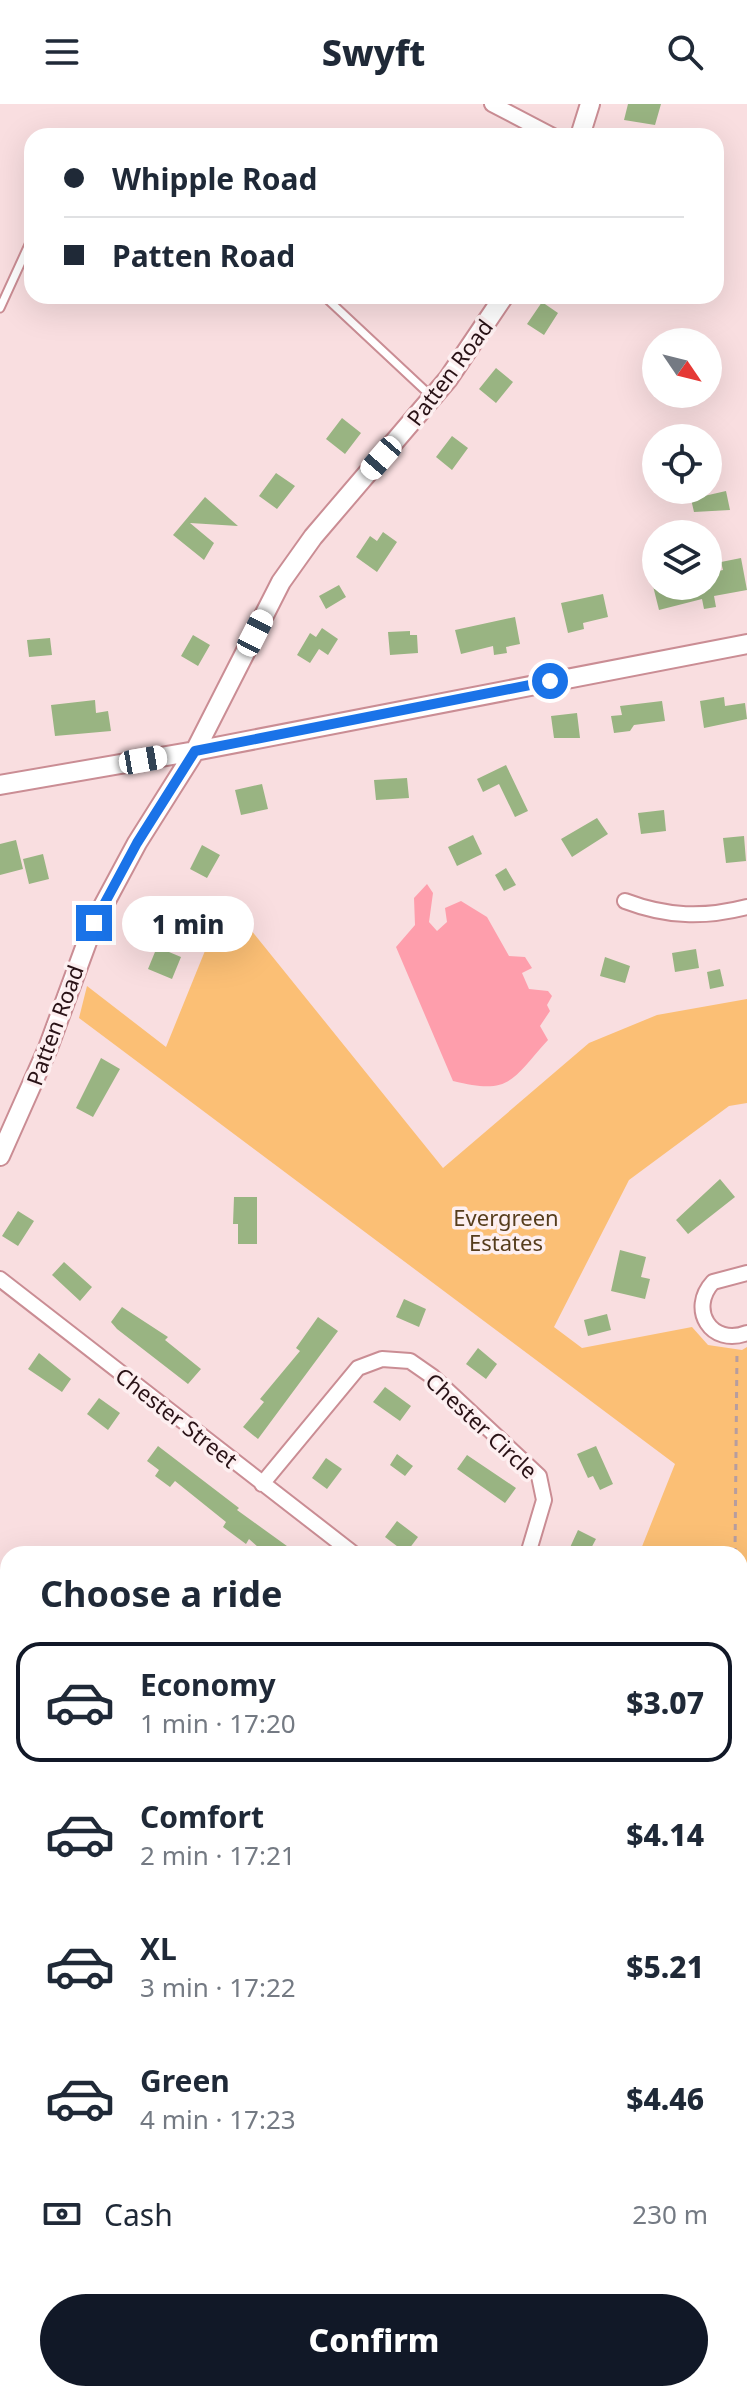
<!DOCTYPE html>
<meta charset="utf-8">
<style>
:root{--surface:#fff;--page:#f2f2f3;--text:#1f2937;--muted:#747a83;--line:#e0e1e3;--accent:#111827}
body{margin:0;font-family:"Noto Sans",sans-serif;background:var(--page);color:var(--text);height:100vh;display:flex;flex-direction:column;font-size:30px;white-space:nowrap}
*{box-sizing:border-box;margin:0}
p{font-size:26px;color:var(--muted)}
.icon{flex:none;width:44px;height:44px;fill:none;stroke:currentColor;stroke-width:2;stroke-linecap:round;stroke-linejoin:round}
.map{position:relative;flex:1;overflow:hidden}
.sheet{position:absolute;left:0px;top:1442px;width:748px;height:856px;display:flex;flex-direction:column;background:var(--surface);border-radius:24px 24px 0 0;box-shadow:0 8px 32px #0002}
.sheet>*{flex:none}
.banner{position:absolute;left:24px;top:24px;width:700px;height:176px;border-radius:24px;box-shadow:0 8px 32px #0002;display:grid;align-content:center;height:176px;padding:0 40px;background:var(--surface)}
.needle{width:52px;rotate:125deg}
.buttons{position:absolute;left:642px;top:224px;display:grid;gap:16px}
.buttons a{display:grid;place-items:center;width:80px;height:80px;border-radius:50%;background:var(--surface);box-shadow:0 8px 32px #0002;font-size:40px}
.end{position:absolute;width:36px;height:36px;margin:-18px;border:10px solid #1a73e8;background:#fff;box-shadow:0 0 0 4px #fff}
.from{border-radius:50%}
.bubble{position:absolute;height:56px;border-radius:28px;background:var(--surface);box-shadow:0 8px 32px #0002;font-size:26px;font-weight:800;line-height:56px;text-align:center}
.car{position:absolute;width:24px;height:48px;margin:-24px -12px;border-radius:10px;box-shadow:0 0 6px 2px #0007;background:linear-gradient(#fff 24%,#345 0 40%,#fff 0 76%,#345 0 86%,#fff 0)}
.banner b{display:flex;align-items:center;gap:28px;height:76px;font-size:30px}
.banner b+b{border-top:2px solid var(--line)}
.banner i{width:20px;height:20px;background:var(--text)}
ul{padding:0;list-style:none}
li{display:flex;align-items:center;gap:24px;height:120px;margin:0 16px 12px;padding:0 24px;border:4px solid transparent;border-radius:24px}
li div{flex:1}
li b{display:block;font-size:30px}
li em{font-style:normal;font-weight:800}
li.current{border-color:var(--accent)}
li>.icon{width:72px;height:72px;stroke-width:1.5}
h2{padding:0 40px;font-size:36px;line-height:96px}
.pay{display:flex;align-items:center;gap:20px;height:88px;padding:0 40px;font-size:30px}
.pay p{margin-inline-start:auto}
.primary-button{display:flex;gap:16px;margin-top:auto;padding:16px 40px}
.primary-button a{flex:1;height:92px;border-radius:48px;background:var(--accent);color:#fff;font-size:32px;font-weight:800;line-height:92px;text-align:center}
header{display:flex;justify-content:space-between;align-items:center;height:104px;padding:0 40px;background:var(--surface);font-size:36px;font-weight:800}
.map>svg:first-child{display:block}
.green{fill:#fbbf75}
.water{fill:#fe9eac}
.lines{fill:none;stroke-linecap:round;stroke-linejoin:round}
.stream{stroke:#fe9eac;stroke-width:5}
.building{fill:#99b482}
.service-casing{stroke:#ca8d94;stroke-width:11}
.minor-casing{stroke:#ca8d94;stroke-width:18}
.tertiary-casing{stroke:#ca8d94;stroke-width:22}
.path{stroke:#b69d9f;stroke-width:3;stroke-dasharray:6 6;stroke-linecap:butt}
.service{stroke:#fff;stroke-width:7}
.minor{stroke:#fff;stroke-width:14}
.tertiary{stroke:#fff;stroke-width:18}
.route{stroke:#1a73e8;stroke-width:10}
.labels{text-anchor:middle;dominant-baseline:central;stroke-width:7;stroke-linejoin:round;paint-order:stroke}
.street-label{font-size:22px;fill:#291216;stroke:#fdeff0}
.park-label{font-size:22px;fill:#563d1d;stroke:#fdeff0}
</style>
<header><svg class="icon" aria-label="menu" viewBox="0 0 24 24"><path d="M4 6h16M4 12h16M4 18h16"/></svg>Swyft<svg class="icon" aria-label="search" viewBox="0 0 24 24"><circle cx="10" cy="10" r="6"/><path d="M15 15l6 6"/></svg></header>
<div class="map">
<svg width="747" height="2298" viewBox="0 0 747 2298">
<rect width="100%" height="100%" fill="#f9dee0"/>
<!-- green -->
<path class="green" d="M 226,795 L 443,1064 L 589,939 L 657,911 L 747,895 L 747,999 L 729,1002 L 629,1076 L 554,1223 L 582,1244 L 692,1223 L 708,1241 L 742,1246 L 747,1243 L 747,2180 L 740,2174 L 740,1450 L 639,1450 L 675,1360 L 79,914 L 87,882 L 166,943 Z
M 0,1873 L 8,1879 L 8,2133 L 0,2143 Z"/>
<!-- water -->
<path class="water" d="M 427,780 L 433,789 L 429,818 L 437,827 L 447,818 L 445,804 L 461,797 L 487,813 L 509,852 L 525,853 L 532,864 L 522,869 L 529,885 L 548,887 L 552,892 L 547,901 L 550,907 L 540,922 L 548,936 C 511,977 510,991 453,977 L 396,843 L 415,821 L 414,794 Z"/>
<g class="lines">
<!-- stream -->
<path class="stream" d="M 740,2250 L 747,2239
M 709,2298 L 714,2290"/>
</g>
<!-- building -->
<path class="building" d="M 628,0 L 661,0 L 655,21 L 624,16 Z
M 542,198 L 558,209 L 544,231 L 527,220 Z
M 496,264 L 513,278 L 496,299 L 479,285 Z
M 342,314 L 361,329 L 345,350 L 326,335 Z
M 452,332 L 468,344 L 452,366 L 436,353 Z
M 276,369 L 295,382 L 277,405 L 259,392 Z
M 726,387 L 730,406 L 694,408 L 691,395 Z
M 205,393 L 238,422 L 190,419 L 214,439 L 204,456 L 173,431 Z
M 383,428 L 397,438 L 377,468 L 356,453 L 370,432 L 377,437 Z
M 741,454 L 747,486 L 714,492 L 716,503 L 704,505 L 702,495 L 659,506 L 653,482 L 708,482 L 708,469 L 723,466 L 721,458 Z
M 339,481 L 346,493 L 326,505 L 319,492 Z
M 603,490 L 608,513 L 583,519 L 584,525 L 568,529 L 561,499 Z
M 515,513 L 520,540 L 506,543 L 507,549 L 494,551 L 493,542 L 461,550 L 455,526 Z
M 322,524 L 338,535 L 328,551 L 319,545 L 310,559 L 297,551 L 310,529 L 316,533 Z
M 410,527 L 410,531 L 417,531 L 418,549 L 390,551 L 388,528 Z
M 193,531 L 210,541 L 198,562 L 181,552 Z
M 50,534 L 52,551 L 29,553 L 27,536 Z
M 724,593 L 725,602 L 745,599 L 747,615 L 704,624 L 700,597 Z
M 95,596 L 96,609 L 108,607 L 111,627 L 55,632 L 51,601 Z
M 662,597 L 665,617 L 634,621 L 630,627 L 614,629 L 611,612 L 622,611 L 620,602 Z
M 577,609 L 580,634 L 554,634 L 551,612 Z
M 506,661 L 528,707 L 515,713 L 499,680 L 483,688 L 477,675 Z
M 407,674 L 409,694 L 376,696 L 374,676 Z
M 262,680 L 268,705 L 241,711 L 235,686 Z
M 664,706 L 666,727 L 641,730 L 638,709 Z
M 597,714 L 608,730 L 572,753 L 561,735 Z
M 473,731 L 482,750 L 457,762 L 448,743 Z
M 744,732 L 746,757 L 726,759 L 723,734 Z
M 16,736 L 23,765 L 0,771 L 0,740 Z
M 202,741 L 220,751 L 207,774 L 190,765 Z
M 43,750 L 49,775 L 29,780 L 23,755 Z
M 506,764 L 516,781 L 504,787 L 495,771 Z
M 161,799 L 182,808 L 167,844 L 150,837 Z
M 157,843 L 181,853 L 172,875 L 148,865 Z
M 696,845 L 699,864 L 675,868 L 672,849 Z
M 605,853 L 630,862 L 625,879 L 600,872 Z
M 720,865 L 724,882 L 710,885 L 707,868 Z
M 101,954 L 120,965 L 93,1013 L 76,1004 Z
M 720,1075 L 735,1093 L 688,1130 L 676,1116 Z
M 234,1093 L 257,1093 L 257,1140 L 238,1140 L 238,1120 L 233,1120 Z
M 18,1107 L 34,1117 L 18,1142 L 2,1132 Z
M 620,1146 L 646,1153 L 641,1173 L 650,1175 L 645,1195 L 611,1187 Z
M 64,1158 L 92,1183 L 80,1197 L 52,1171 Z
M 404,1195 L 426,1205 L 419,1223 L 396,1213 Z
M 122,1203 L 168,1233 L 165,1236 L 201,1265 L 188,1280 L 117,1225 L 111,1218 Z
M 607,1210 L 611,1226 L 588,1232 L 584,1216 Z
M 318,1213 L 338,1227 L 258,1335 L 243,1323 L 264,1298 L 260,1295 L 300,1247 L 296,1244 Z
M 478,1244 L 497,1260 L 486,1275 L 466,1260 Z
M 39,1249 L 71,1275 L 62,1288 L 28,1265 Z
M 385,1283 L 411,1302 L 400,1317 L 373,1298 Z
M 99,1294 L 120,1309 L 108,1326 L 87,1310 Z
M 158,1342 L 239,1404 L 237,1406 L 298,1450 L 266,1450 L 249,1435 L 246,1440 L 223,1423 L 226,1418 L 175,1377 L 170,1383 L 155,1372 L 159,1366 L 147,1357 Z
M 596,1342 L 613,1380 L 600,1386 L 593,1372 L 588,1374 L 577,1350 Z
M 397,1350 L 413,1362 L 405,1372 L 390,1361 Z
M 467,1351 L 516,1384 L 505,1399 L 457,1365 Z
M 326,1354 L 342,1365 L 327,1385 L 312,1374 Z
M 397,1417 L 418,1433 L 406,1449 L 385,1433 Z
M 578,1426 L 596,1435 L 588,1450 L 567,1450 Z"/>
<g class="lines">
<!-- service casing -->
<g class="service-casing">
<path id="service" d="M 324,192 L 431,292
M 0,204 L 32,134"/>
</g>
<!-- minor casing -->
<g class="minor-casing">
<path id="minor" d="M 492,0 L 553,32
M 625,797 C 667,813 704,814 747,803
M 747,1169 L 713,1178 C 688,1205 711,1243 747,1229
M 0,1175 L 354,1450
M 262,1380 L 358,1264 L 382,1255 L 410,1257 L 433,1273 L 539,1372 L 544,1396 L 528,1450
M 0,1490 L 8,1496
M 0,1717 L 8,1722
M 216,2290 L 225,2298
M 405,2298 L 406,2290"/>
</g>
<!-- tertiary casing -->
<g class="tertiary-casing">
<path id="tertiary" d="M 580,32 L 590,0
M 0,681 L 195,647 L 747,540
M 0,1052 L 48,944 L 94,819 L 137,739 L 195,647 L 281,478 L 313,433 L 448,275 L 504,192"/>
</g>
<!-- path -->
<path class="path" d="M 735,1450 L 737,1246
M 740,1613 L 747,1624
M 740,1797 L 747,1798
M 740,2060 L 747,2059"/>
<!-- service -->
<use href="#service" class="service"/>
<!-- minor -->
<use href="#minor" class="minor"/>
<!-- tertiary -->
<use href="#tertiary" class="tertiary"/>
</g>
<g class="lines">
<!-- route -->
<path class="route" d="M 94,819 L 137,739 L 195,647 L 550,577"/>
</g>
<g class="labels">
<!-- street labels -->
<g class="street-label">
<text transform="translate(449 268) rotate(-53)">Patten Road</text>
<text transform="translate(54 921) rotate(-70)">Patten Road</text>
<text transform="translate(177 1313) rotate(38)">Chester Street</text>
<text transform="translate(482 1321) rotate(43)">Chester Circle</text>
</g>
<!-- park labels -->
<g class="park-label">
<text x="506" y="1113">Evergreen<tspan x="506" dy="25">Estates</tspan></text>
</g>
</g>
</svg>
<div class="buttons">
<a><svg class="needle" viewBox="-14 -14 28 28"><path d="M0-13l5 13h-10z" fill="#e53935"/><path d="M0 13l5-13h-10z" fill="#747a83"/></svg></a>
<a><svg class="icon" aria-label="locate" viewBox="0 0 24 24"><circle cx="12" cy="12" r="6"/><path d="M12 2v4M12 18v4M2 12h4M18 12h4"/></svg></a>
<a><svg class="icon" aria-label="layers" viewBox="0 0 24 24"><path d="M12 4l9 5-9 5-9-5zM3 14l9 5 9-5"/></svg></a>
</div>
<i class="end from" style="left:550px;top:577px"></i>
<i class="end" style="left:94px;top:819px"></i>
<div class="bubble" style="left:122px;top:792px;width:132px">1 min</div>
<i class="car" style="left:381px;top:354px;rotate:221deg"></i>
<i class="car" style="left:255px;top:529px;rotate:27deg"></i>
<i class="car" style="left:143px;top:656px;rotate:80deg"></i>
<div class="banner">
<b><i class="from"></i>Whipple Road</b>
<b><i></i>Patten Road</b>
</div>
<section class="sheet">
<h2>Choose a ride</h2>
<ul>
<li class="current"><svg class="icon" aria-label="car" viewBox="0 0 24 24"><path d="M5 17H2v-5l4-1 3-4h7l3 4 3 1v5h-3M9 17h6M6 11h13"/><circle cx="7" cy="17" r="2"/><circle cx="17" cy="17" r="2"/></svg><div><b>Economy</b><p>1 min · 17:20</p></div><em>$3.07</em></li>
<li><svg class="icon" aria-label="car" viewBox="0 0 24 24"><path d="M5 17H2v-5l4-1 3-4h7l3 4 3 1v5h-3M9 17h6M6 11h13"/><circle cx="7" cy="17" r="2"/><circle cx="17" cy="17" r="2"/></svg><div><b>Comfort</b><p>2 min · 17:21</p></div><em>$4.14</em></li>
<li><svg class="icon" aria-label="car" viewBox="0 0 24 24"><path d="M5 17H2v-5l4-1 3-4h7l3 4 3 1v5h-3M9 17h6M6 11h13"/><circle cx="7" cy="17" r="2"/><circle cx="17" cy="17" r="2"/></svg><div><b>XL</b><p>3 min · 17:22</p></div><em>$5.21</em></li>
<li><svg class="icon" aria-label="car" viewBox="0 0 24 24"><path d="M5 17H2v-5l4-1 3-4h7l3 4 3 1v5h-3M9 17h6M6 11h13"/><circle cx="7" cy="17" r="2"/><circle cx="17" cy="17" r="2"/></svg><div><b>Green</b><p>4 min · 17:23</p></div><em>$4.46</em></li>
</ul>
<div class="pay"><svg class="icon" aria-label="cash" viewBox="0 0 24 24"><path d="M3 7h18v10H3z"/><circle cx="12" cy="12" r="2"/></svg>Cash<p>230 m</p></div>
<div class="primary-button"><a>Confirm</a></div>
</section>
</div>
